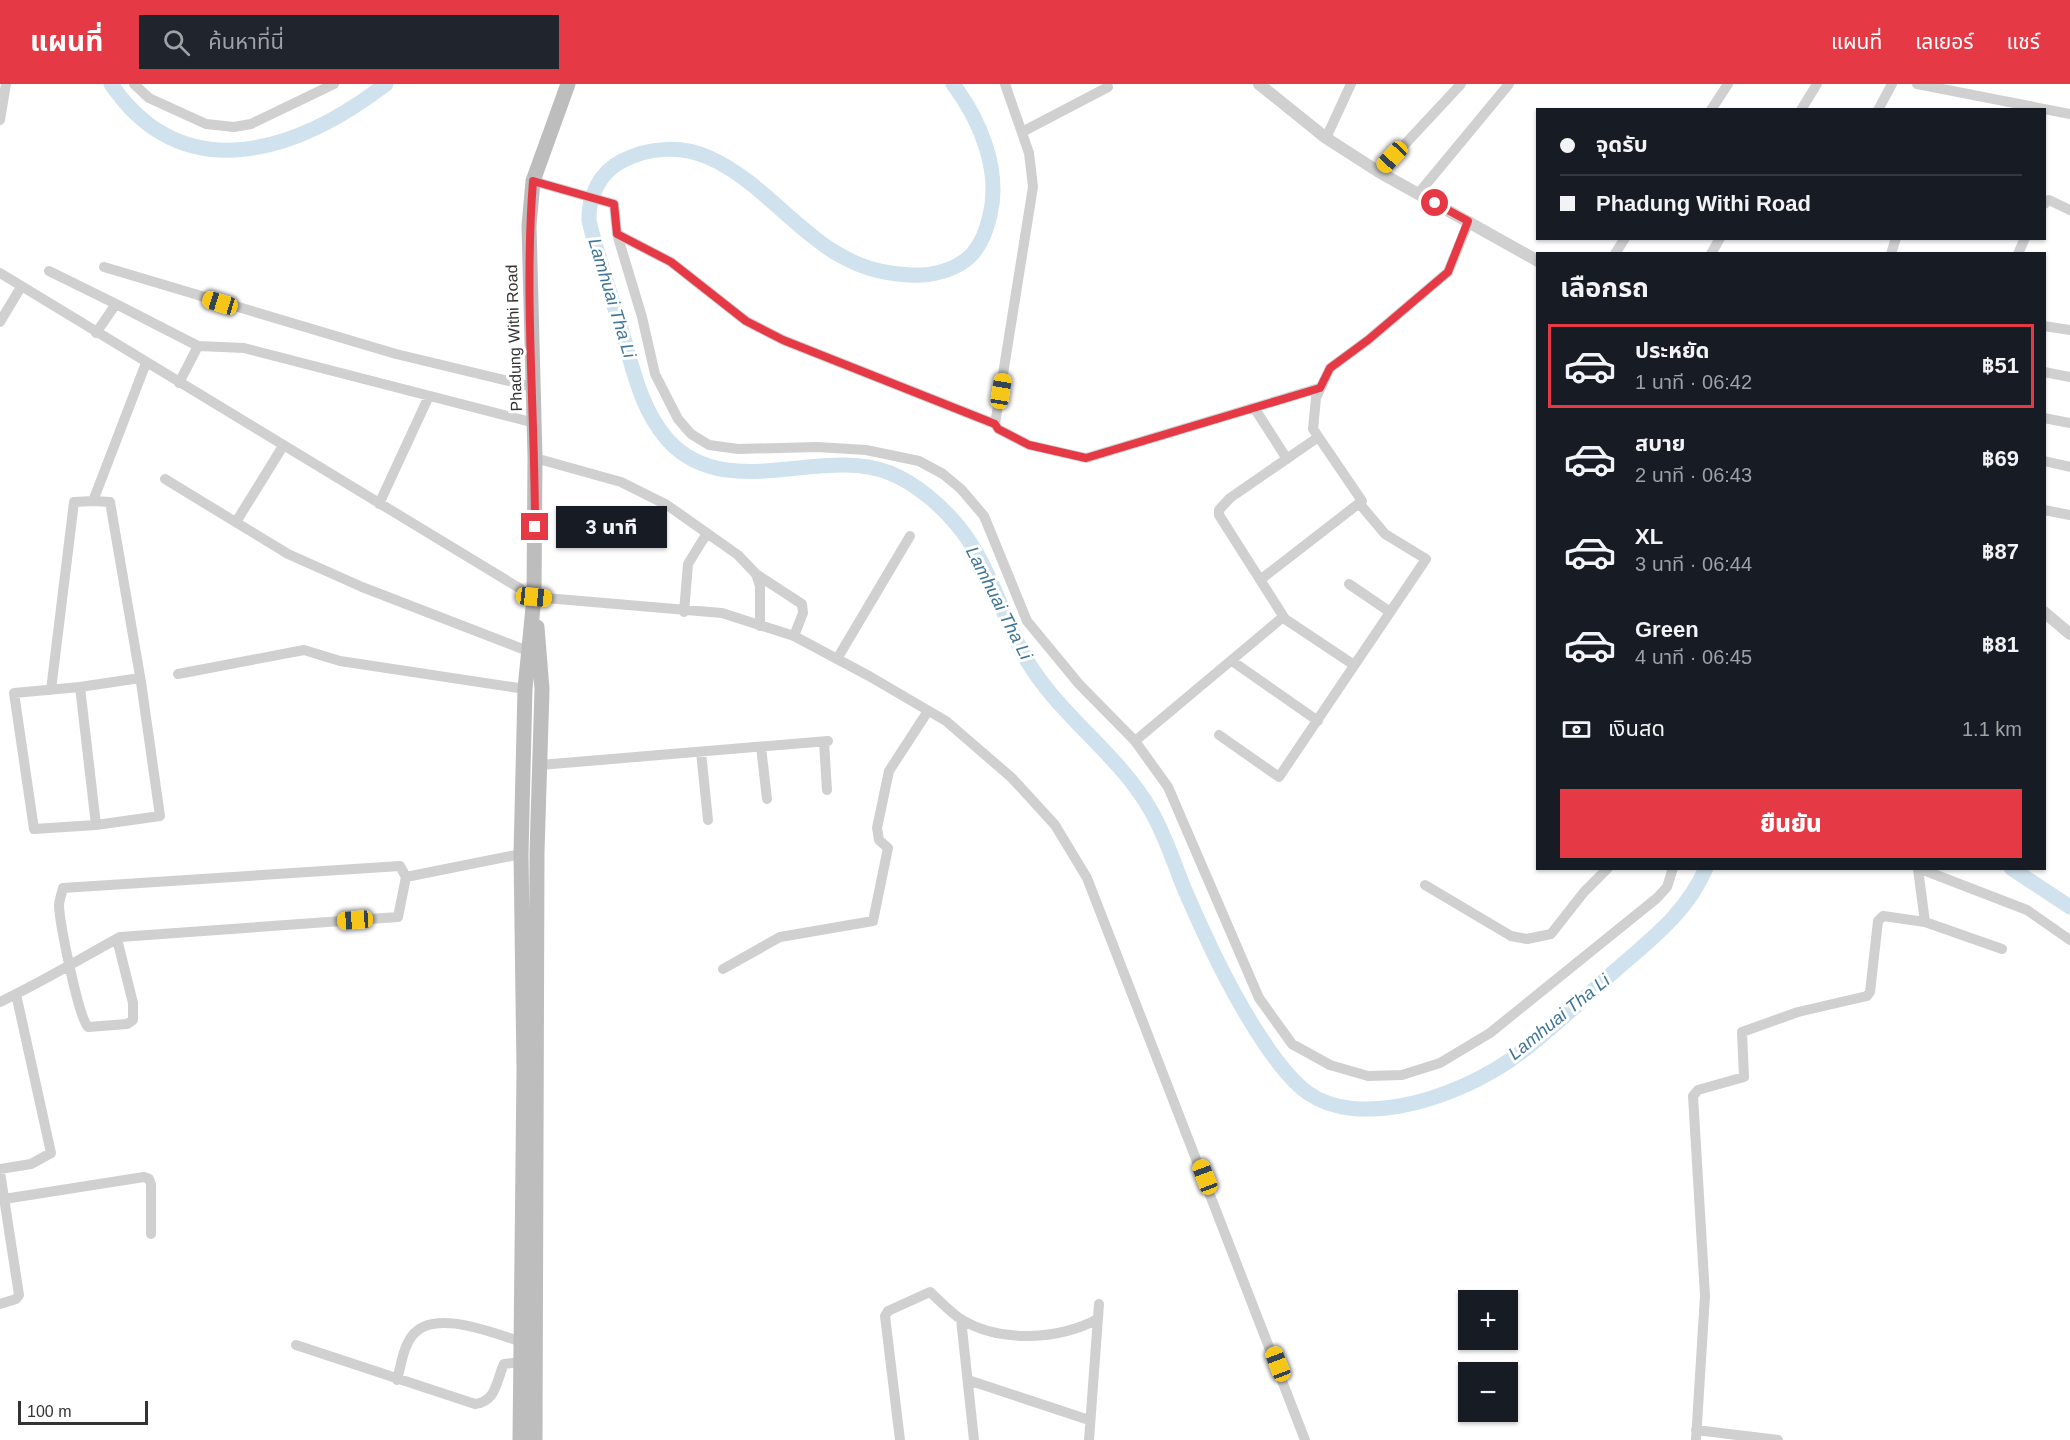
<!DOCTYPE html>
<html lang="th">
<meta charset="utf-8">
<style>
:root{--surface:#171b24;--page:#20242c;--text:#f1f3f6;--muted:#9ea1a6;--line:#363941;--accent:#e63946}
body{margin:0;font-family:Helvetica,"Noto Sans Thai",sans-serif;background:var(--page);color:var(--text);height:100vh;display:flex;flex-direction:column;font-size:22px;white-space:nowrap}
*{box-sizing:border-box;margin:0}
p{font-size:20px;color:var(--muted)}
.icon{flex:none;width:33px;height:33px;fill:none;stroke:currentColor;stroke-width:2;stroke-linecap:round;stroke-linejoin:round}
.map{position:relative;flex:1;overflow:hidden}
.drawer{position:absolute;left:1536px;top:168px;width:510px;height:618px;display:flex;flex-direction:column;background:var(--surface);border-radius:0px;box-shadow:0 2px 4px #0004}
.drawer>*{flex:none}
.banner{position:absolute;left:1536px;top:24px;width:510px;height:132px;border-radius:0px;box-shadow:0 2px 4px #0004;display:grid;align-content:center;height:132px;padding:0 24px;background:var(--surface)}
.buttons{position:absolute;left:1458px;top:1206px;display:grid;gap:12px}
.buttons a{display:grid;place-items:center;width:60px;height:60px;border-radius:0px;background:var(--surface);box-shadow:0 2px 4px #0004;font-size:30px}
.scale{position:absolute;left:18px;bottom:15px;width:130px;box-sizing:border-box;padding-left:6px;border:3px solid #333;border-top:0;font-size:16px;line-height:21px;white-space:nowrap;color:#333;-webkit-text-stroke:4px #fff;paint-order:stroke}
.end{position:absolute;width:27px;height:27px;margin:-14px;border:8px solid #e63946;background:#fff;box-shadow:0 0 0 3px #fff}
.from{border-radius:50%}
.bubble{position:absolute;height:42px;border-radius:0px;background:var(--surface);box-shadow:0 2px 4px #0004;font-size:20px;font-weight:800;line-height:42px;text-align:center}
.car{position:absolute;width:18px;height:36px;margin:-18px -9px;border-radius:8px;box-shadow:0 0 4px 2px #0007;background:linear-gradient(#f5c518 24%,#345 0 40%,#f5c518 0 76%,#345 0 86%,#f5c518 0)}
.banner b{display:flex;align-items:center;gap:21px;height:57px;font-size:22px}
.banner b+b{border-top:2px solid var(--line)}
.banner i{width:15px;height:15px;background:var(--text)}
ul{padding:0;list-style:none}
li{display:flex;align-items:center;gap:18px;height:84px;margin:0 12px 9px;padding:0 12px;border:3px solid transparent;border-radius:0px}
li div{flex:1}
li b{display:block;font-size:22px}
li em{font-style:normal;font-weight:800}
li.current{border-color:var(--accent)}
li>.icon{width:54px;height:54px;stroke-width:1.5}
h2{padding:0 24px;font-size:27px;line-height:72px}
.pay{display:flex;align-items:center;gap:15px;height:66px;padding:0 24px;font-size:22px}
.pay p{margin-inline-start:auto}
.action{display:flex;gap:12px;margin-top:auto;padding:12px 24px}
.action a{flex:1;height:69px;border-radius:0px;background:var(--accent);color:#fff;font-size:24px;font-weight:800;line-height:69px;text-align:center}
header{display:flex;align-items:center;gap:36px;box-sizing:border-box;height:84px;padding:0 30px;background:var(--accent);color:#fff}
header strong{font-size:28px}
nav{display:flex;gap:33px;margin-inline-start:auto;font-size:21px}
.search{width:420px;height:54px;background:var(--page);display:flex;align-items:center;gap:15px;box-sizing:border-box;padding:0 21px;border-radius:0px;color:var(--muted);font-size:22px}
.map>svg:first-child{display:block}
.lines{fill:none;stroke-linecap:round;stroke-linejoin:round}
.river{stroke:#cfe2ee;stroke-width:15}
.minor{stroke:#d0d0d0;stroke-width:10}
.tertiary{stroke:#d0d0d0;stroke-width:12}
.secondary{stroke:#bdbdbd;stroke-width:15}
.route{stroke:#e63946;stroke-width:8}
.labels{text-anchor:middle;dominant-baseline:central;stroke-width:6;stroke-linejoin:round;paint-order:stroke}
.street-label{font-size:16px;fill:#333;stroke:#fff}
.water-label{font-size:18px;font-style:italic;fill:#3f7597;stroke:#fff}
</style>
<header>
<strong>แผนที่</strong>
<div class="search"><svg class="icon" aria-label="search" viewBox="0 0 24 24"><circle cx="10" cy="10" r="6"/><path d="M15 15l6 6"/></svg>ค้นหาที่นี่</div>
<nav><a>แผนที่</a><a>เลเยอร์</a><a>แชร์</a></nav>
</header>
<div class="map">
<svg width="2070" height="1356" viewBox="0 0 2070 1356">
<rect width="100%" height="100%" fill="#fff"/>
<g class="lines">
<!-- river -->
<path class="river" d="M 111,0 C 185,108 300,66 386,0
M 953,0 C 980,36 1001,86 990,131 C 983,163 969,182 936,189 C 921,193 905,191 891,189 C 814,179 776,104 710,74 C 682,61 649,63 622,77 C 600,88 588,113 589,137 C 598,173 610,208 621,244 C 632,281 640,324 667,355 C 725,421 821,361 890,389 C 915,399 941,421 958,442 C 993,484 1003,541 1033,586 C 1067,637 1120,673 1150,725 C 1165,750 1173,777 1184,804 C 1207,857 1231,909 1263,957 C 1275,975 1290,996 1308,1009 C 1335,1028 1369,1027 1400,1022 C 1444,1014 1489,993 1524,966 C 1554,943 1581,917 1609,892 C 1646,859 1686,831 1706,784
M 2011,784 L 2070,823"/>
<!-- minor -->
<path class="minor" d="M 134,0 L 149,14 L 206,40 L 234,43 L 251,40 L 334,0
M 1917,0 L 2070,30
M 1711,26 L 1728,0
M 1801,26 L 1817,0
M 1878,26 L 1892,0
M 0,36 L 6,0
M 1022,48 L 1108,3
M 1326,54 L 1351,0
M 1379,88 L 1461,0
M 533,97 L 614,120 L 617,150 L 671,178 L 746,237 L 783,256 L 995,340 L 1033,103 L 1029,69 L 1005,0
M 1418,110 L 1509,0
M 2044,120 L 2049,116 L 2070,126
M 617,150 L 642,233 L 655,290 L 678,335 L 691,350 L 709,361 L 738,365 L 817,363 L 866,366 L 919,377 L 943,390 L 961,405 L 984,432 L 1027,537 L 1079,600 L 1135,657 L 1168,703 L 1259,914 L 1292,960 L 1330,981 L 1368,992 L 1402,991 L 1440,979 L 1490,949 L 1657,814 L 1667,803 L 1673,784
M 1615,170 L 1625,154
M 1711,170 L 1720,154
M 1891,170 L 1896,154
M 2018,170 L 2025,154
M 104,183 L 396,270 L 533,303
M 49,187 L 116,220 L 96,249
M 0,189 L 534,513 L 722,529 L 794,552 L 869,592 L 946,637 L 1012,694 L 1055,741 L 1087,794 L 1305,1356
M 116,220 L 198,262 L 244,264 L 535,339
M 0,238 L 21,203
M 2044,242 L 2070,246
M 2044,288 L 2070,293
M 179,299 L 198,262
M 1255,325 L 1287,375
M 2044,334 L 2070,339
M 995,340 L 998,345 L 1029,361 L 1086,374 L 1319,304
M 1317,354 L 1230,414 L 1219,426 L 1219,431 L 1285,535 L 1354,581
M 535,374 L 621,398 L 667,421 L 738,471 L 756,490 L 760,502 L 760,542
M 2044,377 L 2070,383
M 165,395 L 288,470 L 362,503 L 528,567
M 93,417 L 110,418 L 141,598 L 160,732 L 96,741 L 34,745 L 14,609 L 80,603 L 140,594
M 379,420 L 429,312
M 2044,426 L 2070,431
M 236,438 L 283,362
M 756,490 L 802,520 L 803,529 L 794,552
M 1260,496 L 1362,417 L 1313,345 L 1316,314 L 1330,284 L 1368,256 L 1448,188 L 1469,137
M 1349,500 L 1390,528
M 684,528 L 688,480 L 707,449
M 837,575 L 910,452
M 1232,577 L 1318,637
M 178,590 L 304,566 L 340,577 L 525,605
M 80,603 L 96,741
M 51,606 L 74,418 L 93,417 L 146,279
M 1219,651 L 1279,693 L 1426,475 L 1385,450 L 1359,419
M 1135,657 L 1283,533
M 824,658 L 827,706
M 761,663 L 767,715
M 701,668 L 708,736
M 540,681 L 828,657
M 1918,784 L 2027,826 L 2070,856
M 1918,785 L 1925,838
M 1425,801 L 1511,852 L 1527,855 L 1551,850 L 1584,808 L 1608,784
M 117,855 L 133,919 L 133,936 L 127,940 L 88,943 C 78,932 60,840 59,822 C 59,816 62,809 63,804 L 400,782 L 406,793 L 521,770
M 723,885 L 780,853 L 873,837 L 888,764 L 879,756 L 877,744 L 889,687 L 928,627
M 0,918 C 42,898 80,875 120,853 L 398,833 L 406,793
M 0,1085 L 31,1080 L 51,1069 L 16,910
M 0,1088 L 19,1211 L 16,1215 L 0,1220
M 4,1115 L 144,1093 L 149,1095 L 151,1100 L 151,1150
M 961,1235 L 974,1356
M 296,1261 L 475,1320 C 497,1317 496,1297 504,1280 L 522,1278
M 397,1296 C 401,1281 403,1264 412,1252 C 433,1223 495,1250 522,1258
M 968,1296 L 1089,1336
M 1696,1346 L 1778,1356
M 900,1356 L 885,1232 L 888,1227 L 930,1208 C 940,1217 951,1229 962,1236 C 1002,1259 1058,1256 1098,1235
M 1089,1356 L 1099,1220
M 1696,1356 L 1705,1212 L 1693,1012 L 1698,1006 L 1744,993 L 1742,948 L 1798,928 L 1867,912 L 1870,908 L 1878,837 L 1883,832 L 1925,838 L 2002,865"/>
<!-- tertiary -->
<path class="tertiary" d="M 1259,0 L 1326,54 L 1379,88 L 1538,177
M 2044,528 L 2070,550"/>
<!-- secondary -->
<path class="secondary" d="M 520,1356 L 524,985 L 521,770 L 525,605 L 534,513 L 535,374 L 529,142 L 533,97 L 568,0
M 535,1356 L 537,768 L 542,605 L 537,543"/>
</g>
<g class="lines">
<!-- route -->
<path class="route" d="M 535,443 C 535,328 524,212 533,97 L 614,120 L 617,150 L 671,178 L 746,237 L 783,256 L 995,340 L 998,345 L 1029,361 L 1086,374 L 1320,304 L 1330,284 L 1368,256 L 1448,188 L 1468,137 L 1435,119"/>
</g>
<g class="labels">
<!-- street labels -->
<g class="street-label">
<text transform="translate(514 254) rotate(-92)">Phadung Withi Road</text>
</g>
<!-- water labels -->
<g class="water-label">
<text transform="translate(612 214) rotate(73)">Lamhuai Tha Li</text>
<text transform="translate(999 519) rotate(63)">Lamhuai Tha Li</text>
<text transform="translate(1559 933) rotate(-39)">Lamhuai Tha Li</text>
</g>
</g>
</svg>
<div class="buttons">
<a>+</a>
<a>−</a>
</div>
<div class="scale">100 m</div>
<i class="end from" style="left:1435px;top:119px"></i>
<i class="end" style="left:535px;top:443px"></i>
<div class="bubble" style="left:556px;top:422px;width:111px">3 นาที</div>
<i class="car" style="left:1392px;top:73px;rotate:223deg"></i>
<i class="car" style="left:220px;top:219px;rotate:287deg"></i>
<i class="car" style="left:1001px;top:307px;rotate:9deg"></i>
<i class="car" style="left:534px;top:513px;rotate:96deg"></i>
<i class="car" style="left:355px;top:836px;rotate:266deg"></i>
<i class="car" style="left:1205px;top:1093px;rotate:339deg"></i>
<i class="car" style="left:1278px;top:1280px;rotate:339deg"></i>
<div class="banner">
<b><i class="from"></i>จุดรับ</b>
<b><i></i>Phadung Withi Road</b>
</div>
<section class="drawer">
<h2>เลือกรถ</h2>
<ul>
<li class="current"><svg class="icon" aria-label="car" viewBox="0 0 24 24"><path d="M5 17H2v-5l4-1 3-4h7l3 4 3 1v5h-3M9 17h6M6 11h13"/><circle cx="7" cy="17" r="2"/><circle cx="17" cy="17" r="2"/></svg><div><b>ประหยัด</b><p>1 นาที · 06:42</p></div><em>฿51</em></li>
<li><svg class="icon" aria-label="car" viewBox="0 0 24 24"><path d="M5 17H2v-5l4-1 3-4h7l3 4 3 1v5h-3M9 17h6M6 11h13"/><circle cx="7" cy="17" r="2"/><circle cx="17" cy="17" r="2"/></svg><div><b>สบาย</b><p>2 นาที · 06:43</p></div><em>฿69</em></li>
<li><svg class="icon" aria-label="car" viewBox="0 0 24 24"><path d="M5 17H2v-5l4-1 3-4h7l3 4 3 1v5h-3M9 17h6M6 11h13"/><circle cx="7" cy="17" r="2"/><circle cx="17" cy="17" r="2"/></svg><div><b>XL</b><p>3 นาที · 06:44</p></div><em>฿87</em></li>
<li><svg class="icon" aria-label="car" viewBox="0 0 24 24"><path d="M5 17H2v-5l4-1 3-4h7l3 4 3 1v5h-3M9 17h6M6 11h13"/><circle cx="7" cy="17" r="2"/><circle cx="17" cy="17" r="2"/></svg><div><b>Green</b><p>4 นาที · 06:45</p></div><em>฿81</em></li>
</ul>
<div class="pay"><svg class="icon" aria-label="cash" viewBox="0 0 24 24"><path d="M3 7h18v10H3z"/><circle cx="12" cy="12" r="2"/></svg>เงินสด<p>1.1 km</p></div>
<div class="action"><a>ยืนยัน</a></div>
</section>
</div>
